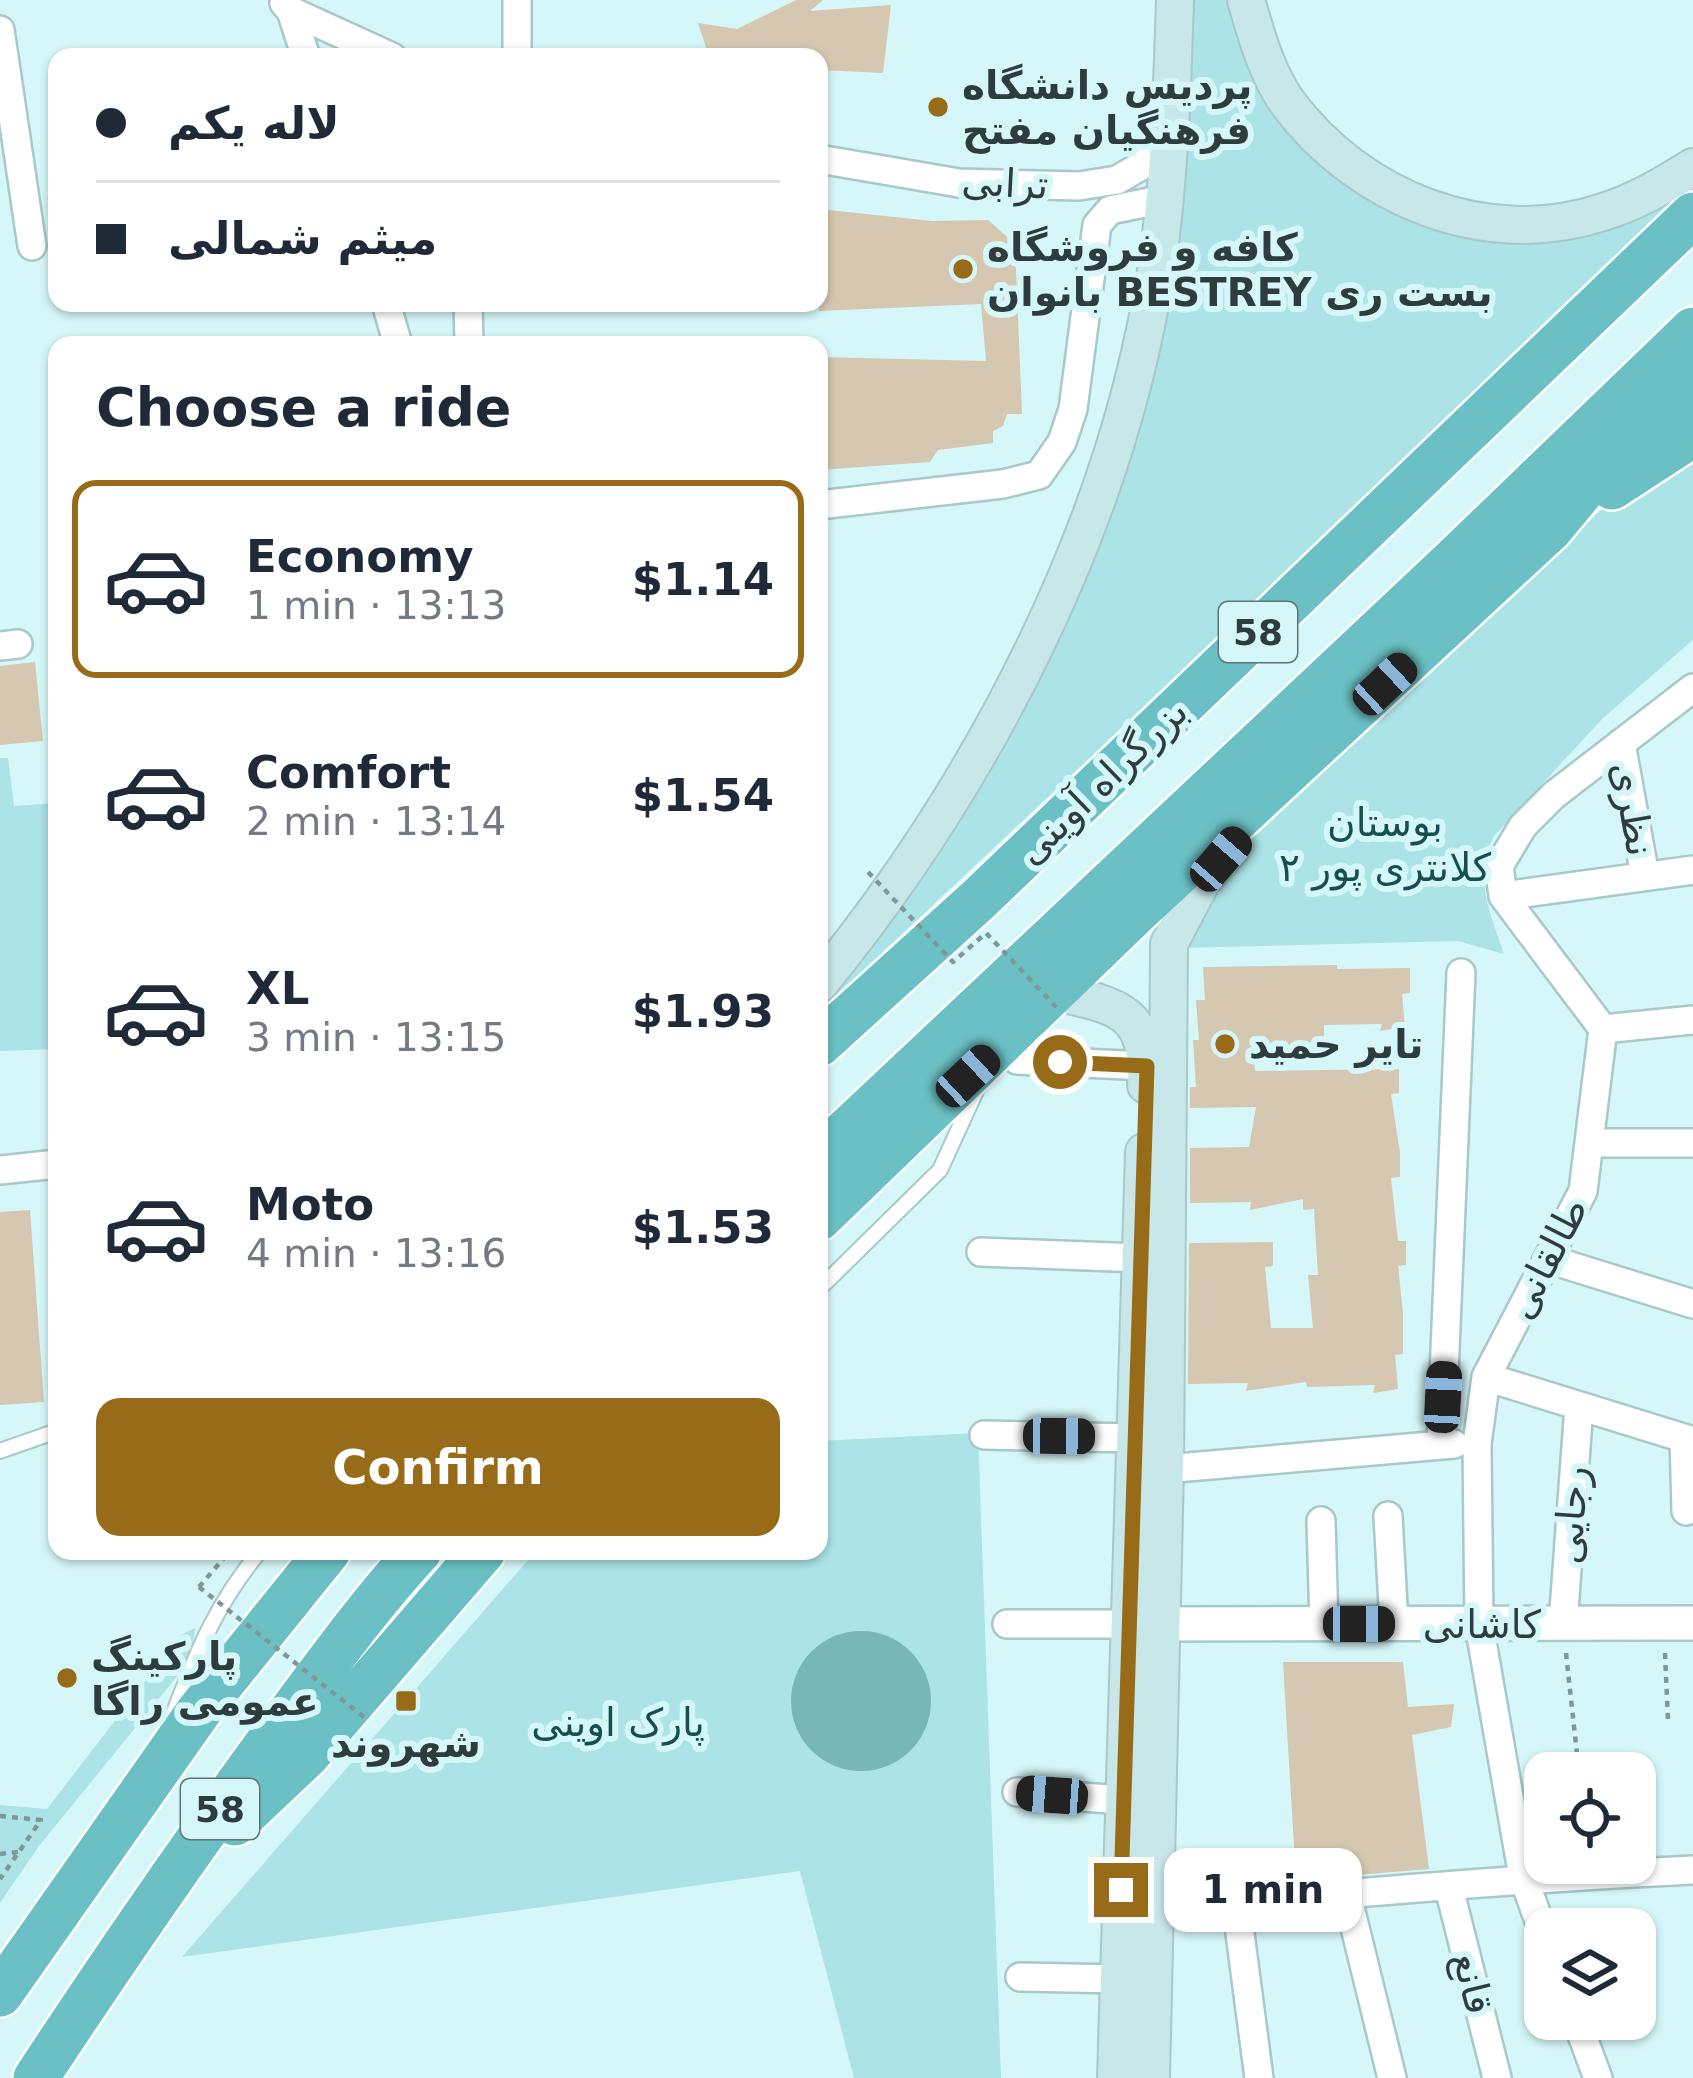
<!DOCTYPE html>
<meta charset="utf-8">
<style>
:root{--surface:#fff;--page:#f6f6f7;--text:#1f2937;--muted:#747a83;--line:#e0e1e3;--accent:#986b19}
body{margin:0;font-family:"DejaVu Sans",Cairo,sans-serif;background:var(--page);color:var(--text);height:100vh;display:flex;flex-direction:column;font-size:45px;white-space:nowrap}
*{box-sizing:border-box;margin:0}
p{font-size:39px;color:var(--muted)}
.icon{flex:none;width:66px;height:66px;fill:none;stroke:currentColor;stroke-width:2;stroke-linecap:round;stroke-linejoin:round}
.map{position:relative;flex:1;overflow:hidden}
.panel{position:absolute;left:48px;top:336px;width:780px;height:1224px;display:flex;flex-direction:column;background:var(--surface);border-radius:24px;box-shadow:0 3px 9px #0004}
.panel>*{flex:none}
.top-card{position:absolute;left:48px;top:48px;width:780px;height:264px;border-radius:24px;box-shadow:0 3px 9px #0004;display:grid;align-content:center;height:264px;padding:0 48px;background:var(--surface)}
.fabs{position:absolute;left:1524px;top:1752px;display:grid;gap:24px}
.fabs a{display:grid;place-items:center;width:132px;height:132px;border-radius:24px;background:var(--surface);box-shadow:0 3px 9px #0004;font-size:60px}
.end{position:absolute;width:54px;height:54px;margin:-27px;border:15px solid #986b19;background:#fff;box-shadow:0 0 0 6px #fff}
.from{border-radius:50%}
.bubble{position:absolute;height:84px;border-radius:24px;background:var(--surface);box-shadow:0 3px 9px #0004;font-size:39px;font-weight:700;line-height:84px;text-align:center}
.car{position:absolute;width:36px;height:72px;margin:-36px -18px;border-radius:15px;box-shadow:0 0 9px 3px #0007;background:linear-gradient(#222 24%,#8ab4d8 0 40%,#222 0 76%,#8ab4d8 0 86%,#222 0)}
.top-card b{display:flex;align-items:center;gap:42px;height:114px;font-size:45px}
.top-card b+b{border-top:3px solid var(--line)}
.top-card i{width:30px;height:30px;background:var(--text)}
ul{padding:0;list-style:none}
li{display:flex;align-items:center;gap:36px;height:198px;margin:0 24px 18px;padding:0 24px;border:6px solid transparent;border-radius:24px}
li div{flex:1}
li b{display:block;font-size:45px}
li em{font-style:normal;font-weight:700}
li.selected{border-color:var(--accent)}
li>.icon{width:108px;height:108px;stroke-width:1.5}
h2{padding:0 48px;font-size:54px;line-height:144px}
.cta{display:flex;gap:24px;margin-top:auto;padding:24px 48px}
.cta a{flex:1;height:138px;border-radius:24px;background:var(--accent);color:#fff;font-size:48px;font-weight:700;line-height:138px;text-align:center}
.map>svg:first-child{display:block}
.green{fill:#abe3e6}
.water{fill:#77b7ba}
.building{fill:#d6c7b0}
.lines{fill:none;stroke-linecap:round;stroke-linejoin:round}
.service-casing{stroke:#a8c8ca;stroke-width:18}
.minor-casing{stroke:#a8c8ca;stroke-width:32}
.tertiary-casing{stroke:#a8c8ca;stroke-width:38}
.secondary-casing{stroke:#a8c8ca;stroke-width:40}
.trunk-casing{stroke:#fff;stroke-width:50}
.path{stroke:#809798;stroke-width:4.5;stroke-dasharray:6 6;stroke-linecap:butt}
.service{stroke:#fff;stroke-width:14}
.minor{stroke:#fff;stroke-width:27}
.tertiary{stroke:#fff;stroke-width:33}
.secondary{stroke:#c7e7e9;stroke-width:36}
.trunk{stroke:#6ac0c4;stroke-width:45}
.path-bridge{stroke:#809798;stroke-width:4.5;stroke-dasharray:6 6;stroke-linecap:butt}
.route{stroke:#986b19;stroke-width:15}
.poi-dot{fill:#986b19;stroke:#d6f7f9;stroke-width:4.5}
.labels{text-anchor:middle;dominant-baseline:central;stroke-width:12;stroke-linejoin:round;paint-order:stroke}
.shield{fill:#d6f7f9;stroke:#617475;stroke-width:3}
.shield-label{font-size:36px;font-weight:bold;fill:#2f3c3d}
.poi-label{font-size:39px;font-weight:bold;fill:#2f3c3d;stroke:#d6f7f9;text-anchor:start}
.street-label{font-size:39px;fill:#2f3c3d;stroke:#d6f7f9}
.park-label{font-size:39px;fill:#164f52;stroke:#d6f7f9}
</style>
<div class="map">
<svg width="1693" height="2078" viewBox="0 0 1693 2078">
<rect width="100%" height="100%" fill="#d6f7f9"/>
<!-- green -->
<path class="green" d="M 1193,0 L 1231,0 L 1254,69 L 1460,231 L 1693,181 L 1693,191 L 819,1012 L 819,1002 L 882,924 L 1008,734 L 1178,223 L 1187,162 Z
M 1693,450 L 1693,640 L 1603,718 L 1494,836 C 1472,876 1490,912 1504,954 L 1458,941 L 1178,948 L 1246,843 L 1281,807 L 1599,512 L 1632,487 Z
M 0,758 L 8,758 L 14,806 L 57,803 L 57,1049 L 0,1051 Z
M 978,1433 L 1001,2078 L 854,2078 L 800,1871 L 182,1957 L 536,1551 L 819,1551 L 819,1441 Z
M 195,1628 L 192,1658 L 39,1846 L 0,1903 L 0,1805 L 47,1809 L 181,1635 Z"/>
<!-- water -->
<path class="water" d="M791 1701a70 70 0 1 1 140 0a70 70 0 1 1-140 0Z"/>
<!-- building -->
<path class="building" d="M 796,0 L 823,0 L 810,11 L 891,5 L 883,73 L 819,70 L 819,57 L 709,57 L 698,23 L 737,29 Z
M 819,209 L 932,221 L 988,220 L 1015,244 L 1022,414 L 1007,414 L 1003,426 L 993,431 L 993,443 L 938,450 L 930,462 L 819,470 L 819,357 L 986,361 L 981,304 L 819,311 Z
M 35,662 L 43,741 L 0,745 L 0,666 Z
M 1337,965 L 1337,969 L 1410,968 L 1410,993 L 1402,994 L 1405,1027 L 1380,1031 L 1382,1024 L 1324,1025 L 1324,1040 L 1253,1051 L 1255,1071 L 1399,1069 L 1399,1093 L 1391,1094 L 1400,1153 L 1400,1177 L 1391,1178 L 1398,1241 L 1406,1241 L 1406,1265 L 1398,1266 L 1403,1313 L 1403,1354 L 1395,1355 L 1398,1389 L 1373,1393 L 1375,1385 L 1307,1387 L 1306,1382 L 1246,1391 L 1248,1383 L 1188,1384 L 1189,1243 L 1273,1242 L 1273,1266 L 1265,1267 L 1271,1328 L 1313,1328 L 1308,1275 L 1318,1275 L 1314,1209 L 1303,1210 L 1303,1199 L 1250,1210 L 1251,1202 L 1190,1203 L 1190,1148 L 1249,1147 L 1256,1107 L 1190,1108 L 1190,1087 L 1196,1087 L 1193,1040 L 1199,1040 L 1196,1000 L 1205,1000 L 1203,967 Z
M 30,1210 L 44,1402 L 0,1405 L 0,1212 Z
M 1283,1662 L 1403,1662 L 1408,1707 L 1454,1704 L 1451,1727 L 1412,1735 L 1429,1869 L 1296,1880 Z"/>
<g class="lines">
<!-- service casing -->
<g class="service-casing">
<path id="service" d="M 819,1289 L 940,1170 L 977,1089
M 0,1451 L 57,1431
M 173,1715 C 197,1652 216,1604 260,1551"/>
</g>
<!-- minor casing -->
<g class="minor-casing">
<path id="minor" d="M 517,0 L 517,57
M 284,3 L 291,11 L 306,57
M 291,11 L 392,57
M 0,30 L 32,246
M 819,159 L 959,183 L 1079,186 L 1117,180 L 1146,163 L 1170,129
M 386,303 L 398,345
M 468,303 L 469,345
M 819,505 L 1003,484 L 1039,475 L 1062,442 L 1073,409 L 1097,225 L 1110,210 L 1164,199
M 0,646 L 18,644
M 1621,743 L 1645,876
M 1503,896 L 1693,870
M 1603,1029 L 1693,1020
M 1017,1060 L 1147,1066
M 1589,1143 L 1693,1143
M 0,1170 L 57,1164
M 981,1252 L 1140,1258
M 1548,1259 L 1693,1304
M 1486,1377 L 1693,1441
M 984,1435 L 1135,1438
M 1684,1438 L 1686,1511
M 1441,1444 L 1461,973
M 1165,1469 L 1454,1444
M 1388,1516 L 1394,1624
M 1321,1521 L 1324,1625
M 1007,1624 L 1128,1624
M 1563,1624 L 1579,1406
M 1017,1792 L 1122,1800
M 1449,1888 L 1497,2078
M 1347,1895 L 1392,2078
M 1236,1903 L 1259,2078
M 1155,1909 C 1334,1896 1513,1878 1693,1870
M 1545,1937 L 1523,1877 L 1479,1624 L 1477,1444 L 1486,1377 L 1583,1191 L 1603,1029 L 1503,896 L 1499,866 L 1523,826 L 1554,795 L 1693,688
M 1020,1977 L 1120,1979
M 1576,2019 L 1598,2078"/>
</g>
<!-- tertiary casing -->
<g class="tertiary-casing">
<path id="tertiary" d="M 1137,1624 L 1693,1623"/>
</g>
<!-- secondary casing -->
<g class="secondary-casing">
<path id="secondary" d="M 1246,0 C 1256,34 1266,72 1287,102 C 1358,198 1486,251 1603,212 C 1636,202 1664,185 1693,167
M 819,984 C 984,782 1118,524 1157,264 C 1170,177 1172,88 1175,0
M 1055,992 C 1119,1006 1149,1011 1146,1085
M 1116,2078 L 1144,1152
M 1151,2078 L 1165,1469 L 1169,944 L 1202,881 L 1232,847"/>
</g>
<!-- trunk casing -->
<g class="trunk-casing">
<path id="trunk" d="M 1612,487 L 1693,434
M 819,1044 L 979,899 L 1693,215
M 819,1157 L 1450,564 L 1693,330
M 819,1218 L 1138,910 L 1550,529 L 1604,464 L 1693,380
M 235,1823 L 307,1755 L 483,1551
M 0,1994 L 199,1711 L 328,1551
M 36,2078 C 117,1955 200,1834 288,1716 C 330,1660 371,1603 419,1551"/>
</g>
<!-- path -->
<path class="path" d="M 199,1587 L 230,1551
M 1566,1653 L 1578,1763
M 1665,1653 L 1668,1721
M 0,1816 L 41,1820 L 0,1879
M 0,1854 L 18,1852"/>
<!-- service -->
<use href="#service" class="service"/>
<!-- minor -->
<use href="#minor" class="minor"/>
<!-- tertiary -->
<use href="#tertiary" class="tertiary"/>
<!-- secondary -->
<use href="#secondary" class="secondary"/>
<!-- trunk -->
<use href="#trunk" class="trunk"/>
<!-- path-bridge -->
<path class="path-bridge" d="M 868,872 L 953,962 L 986,933 L 1058,1009
M 199,1587 L 364,1717"/>
</g>
<g class="lines">
<!-- route -->
<path class="route" d="M 1060,1062 L 1147,1066 L 1121,1890"/>
</g>
<!-- markers -->
<g class="poi-dot">
<circle cx="938" cy="107" r="12"/>
<circle cx="963" cy="269" r="12"/>
<circle cx="1225" cy="1044" r="12"/>
<circle cx="67" cy="1678" r="12"/>
<rect x="394" y="1689" width="24" height="24" rx="6"/>
</g>
<g class="labels">
<!-- shield labels -->
<g class="shield">
<rect x="1219" y="602" width="78" height="60" rx="9"/>
<rect x="181" y="1779" width="78" height="60" rx="9"/>
</g>
<g class="shield-label">
<text x="1258" y="632">58</text>
<text x="220" y="1809">58</text>
</g>
<!-- poi labels -->
<g class="poi-label">
<text x="962" y="85">پردیس دانشگاه<tspan x="962" dy="45">فرهنگیان مفتح</tspan></text>
<text x="987" y="247">کافه و فروشگاه<tspan x="987" dy="45">بانوان BESTREY بست ری</tspan></text>
<text x="1249" y="1044">تایر حمید</text>
<text x="91" y="1656">پارکینگ<tspan x="91" dy="45">عمومی راگا</tspan></text>
<text x="406" y="1743" text-anchor="middle">شهروند</text>
</g>
<!-- street labels -->
<g class="street-label">
<text transform="translate(1005 183) rotate(3)">ترابی</text>
<text transform="translate(1102 781) rotate(-44)">بزرگراه آوینی</text>
<text transform="translate(1633 809) rotate(80)">نظری</text>
<text transform="translate(1547 1258) rotate(-63)">طالقانی</text>
<text transform="translate(1571 1515) rotate(-86)">رجایی</text>
<text x="1482" y="1624">کاشانی</text>
<text transform="translate(1473 1983) rotate(76)">قانع</text>
</g>
<!-- park labels -->
<g class="park-label">
<text x="1385" y="822">بوستان<tspan x="1385" dy="45">کلانتری پور ۲</tspan></text>
<text x="618" y="1722">پارک اوینی</text>
</g>
</g>
</svg>
<div class="fabs">
<a><svg class="icon" aria-label="locate" viewBox="0 0 24 24"><circle cx="12" cy="12" r="6"/><path d="M12 2v4M12 18v4M2 12h4M18 12h4"/></svg></a>
<a><svg class="icon" aria-label="layers" viewBox="0 0 24 24"><path d="M12 4l9 5-9 5-9-5zM3 14l9 5 9-5"/></svg></a>
</div>
<i class="end from" style="left:1060px;top:1062px"></i>
<i class="end" style="left:1121px;top:1890px"></i>
<div class="bubble" style="left:1164px;top:1848px;width:198px">1 min</div>
<i class="car" style="left:1385px;top:684px;rotate:47deg"></i>
<i class="car" style="left:1221px;top:859px;rotate:41deg"></i>
<i class="car" style="left:968px;top:1076px;rotate:47deg"></i>
<i class="car" style="left:1443px;top:1397px;rotate:3deg"></i>
<i class="car" style="left:1059px;top:1436px;rotate:91deg"></i>
<i class="car" style="left:1359px;top:1624px;rotate:90deg"></i>
<i class="car" style="left:1052px;top:1795px;rotate:274deg"></i>
<div class="top-card">
<b><i class="from"></i>لاله یکم</b>
<b><i></i>میثم شمالی</b>
</div>
<section class="panel">
<h2>Choose a ride</h2>
<ul>
<li class="selected"><svg class="icon" aria-label="car" viewBox="0 0 24 24"><path d="M5 17H2v-5l4-1 3-4h7l3 4 3 1v5h-3M9 17h6M6 11h13"/><circle cx="7" cy="17" r="2"/><circle cx="17" cy="17" r="2"/></svg><div><b>Economy</b><p>1 min · 13:13</p></div><em>$1.14</em></li>
<li><svg class="icon" aria-label="car" viewBox="0 0 24 24"><path d="M5 17H2v-5l4-1 3-4h7l3 4 3 1v5h-3M9 17h6M6 11h13"/><circle cx="7" cy="17" r="2"/><circle cx="17" cy="17" r="2"/></svg><div><b>Comfort</b><p>2 min · 13:14</p></div><em>$1.54</em></li>
<li><svg class="icon" aria-label="car" viewBox="0 0 24 24"><path d="M5 17H2v-5l4-1 3-4h7l3 4 3 1v5h-3M9 17h6M6 11h13"/><circle cx="7" cy="17" r="2"/><circle cx="17" cy="17" r="2"/></svg><div><b>XL</b><p>3 min · 13:15</p></div><em>$1.93</em></li>
<li><svg class="icon" aria-label="car" viewBox="0 0 24 24"><path d="M5 17H2v-5l4-1 3-4h7l3 4 3 1v5h-3M9 17h6M6 11h13"/><circle cx="7" cy="17" r="2"/><circle cx="17" cy="17" r="2"/></svg><div><b>Moto</b><p>4 min · 13:16</p></div><em>$1.53</em></li>
</ul>
<div class="cta"><a>Confirm</a></div>
</section>
</div>
